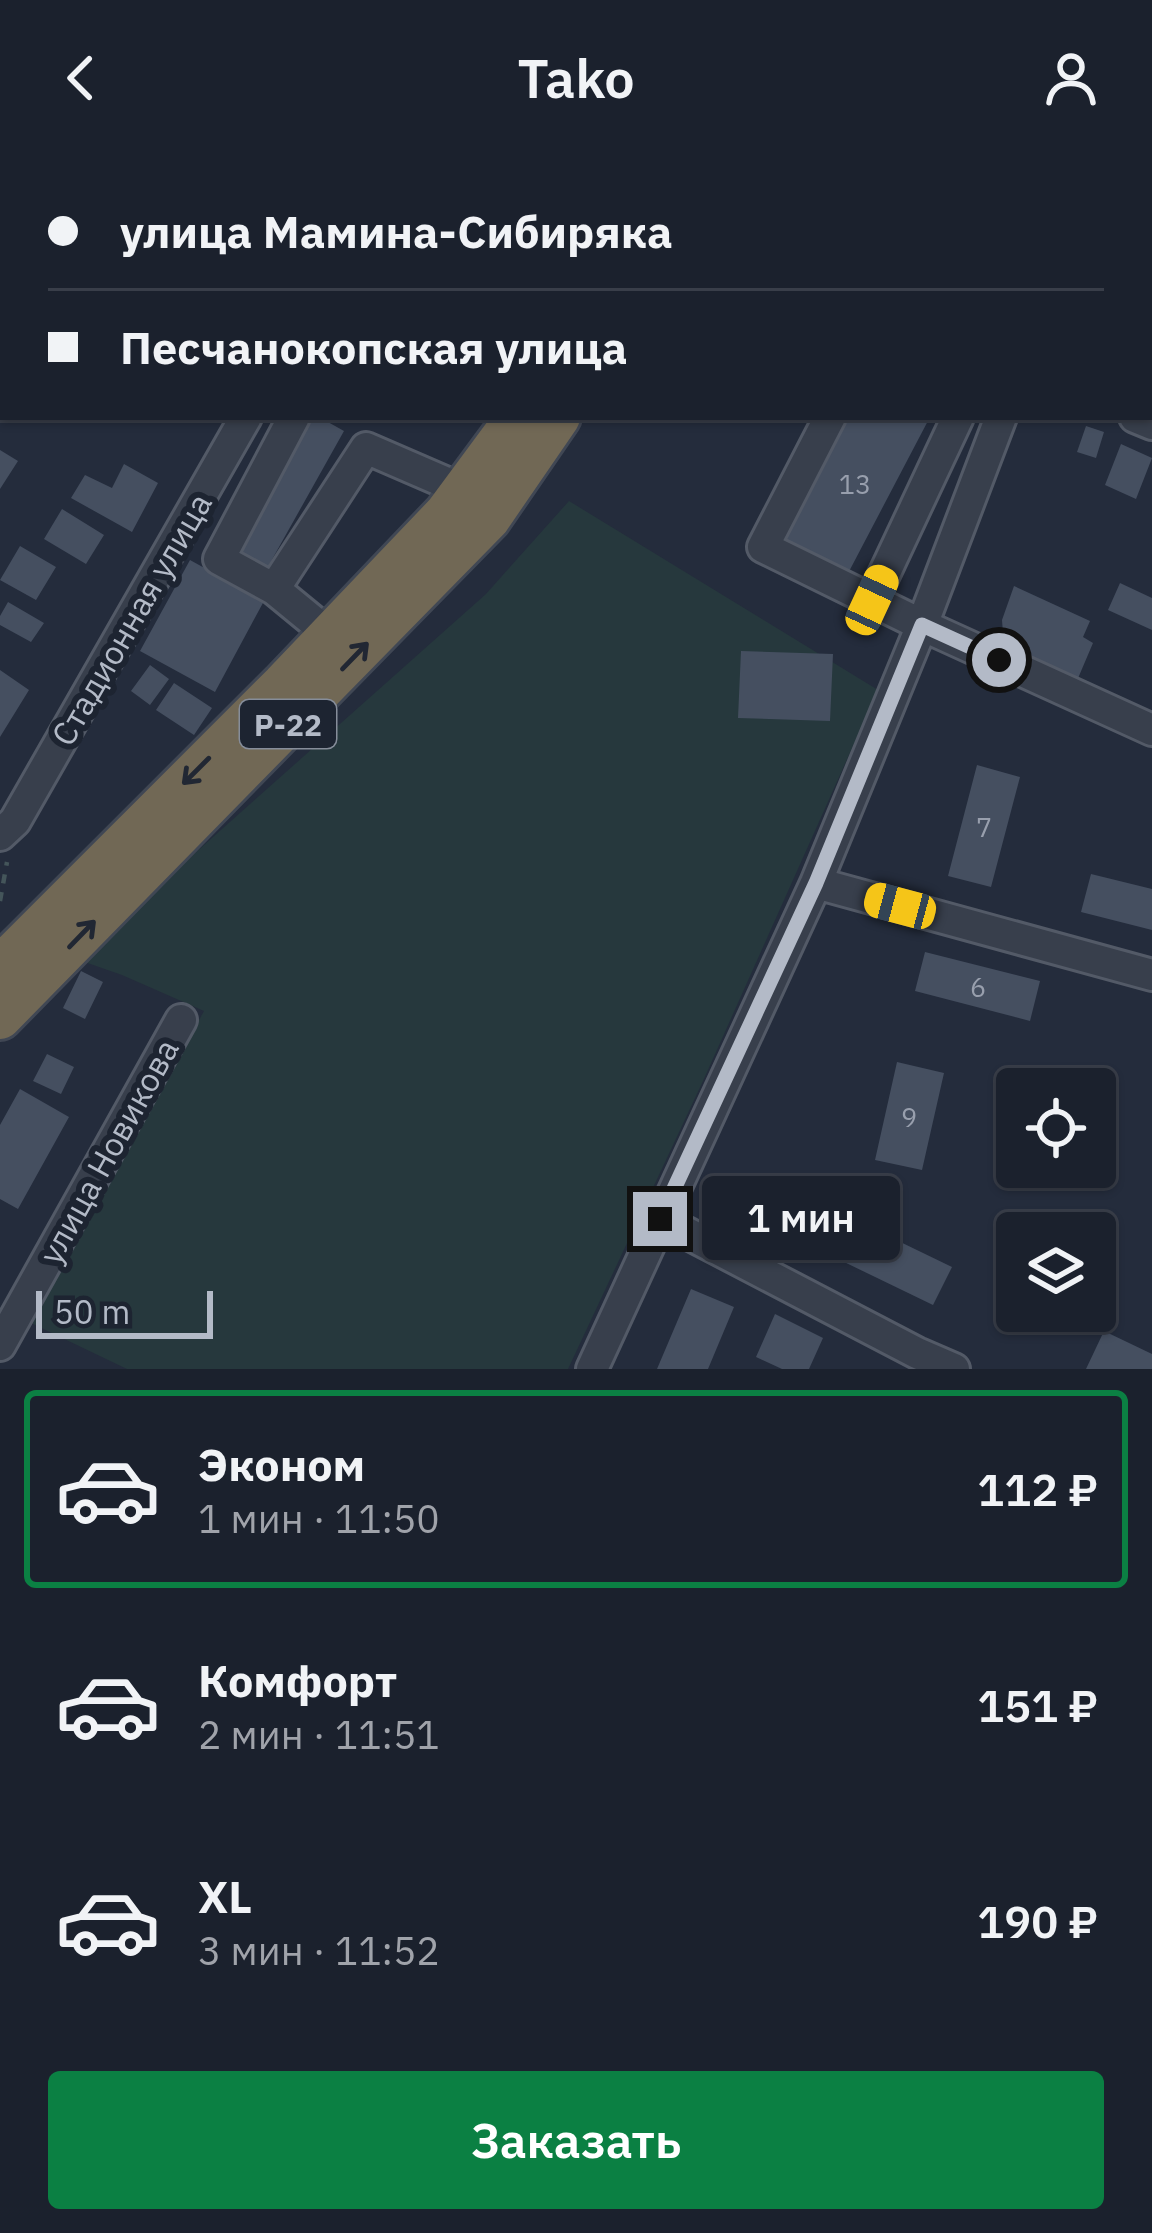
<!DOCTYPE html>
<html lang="ru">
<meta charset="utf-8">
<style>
:root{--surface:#1b212d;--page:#282e39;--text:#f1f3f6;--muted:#a0a3aa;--line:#393e49;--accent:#0b8043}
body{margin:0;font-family:"IBM Plex Sans",sans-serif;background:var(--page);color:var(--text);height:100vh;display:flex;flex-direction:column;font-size:45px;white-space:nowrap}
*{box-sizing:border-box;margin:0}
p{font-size:39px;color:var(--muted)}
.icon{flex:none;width:66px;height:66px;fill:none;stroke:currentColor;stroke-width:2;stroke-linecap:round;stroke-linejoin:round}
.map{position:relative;height:1213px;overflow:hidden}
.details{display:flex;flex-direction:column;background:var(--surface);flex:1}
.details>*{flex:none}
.hud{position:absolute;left:0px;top:0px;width:1152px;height:264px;box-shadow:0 3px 9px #0004,0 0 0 3px var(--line);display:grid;align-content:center;height:264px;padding:0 48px;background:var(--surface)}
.controls{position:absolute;left:996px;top:912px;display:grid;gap:24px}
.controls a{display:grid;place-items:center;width:120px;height:120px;border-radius:12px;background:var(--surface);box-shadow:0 3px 9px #0004,0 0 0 3px var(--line);font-size:60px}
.scale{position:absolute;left:36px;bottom:30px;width:177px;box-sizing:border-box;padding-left:12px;border:6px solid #b3bac7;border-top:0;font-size:33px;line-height:42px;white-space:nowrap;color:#b3bac7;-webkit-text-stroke:9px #1d2431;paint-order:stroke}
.end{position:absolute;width:54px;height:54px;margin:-27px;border:15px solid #b3bac7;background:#111;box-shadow:0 0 0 6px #111}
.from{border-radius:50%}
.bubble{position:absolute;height:84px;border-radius:12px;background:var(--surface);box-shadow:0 3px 9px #0004,0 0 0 3px var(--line);font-size:39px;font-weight:600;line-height:84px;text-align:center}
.car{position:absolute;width:36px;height:72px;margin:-36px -18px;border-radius:15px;box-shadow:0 0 9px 3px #0007;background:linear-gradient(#f5c518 24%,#345 0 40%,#f5c518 0 76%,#345 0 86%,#f5c518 0)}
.hud b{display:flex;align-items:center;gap:42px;height:114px;font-size:45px}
.hud b+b{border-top:3px solid var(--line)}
.hud i{width:30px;height:30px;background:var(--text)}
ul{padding:21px 0 0;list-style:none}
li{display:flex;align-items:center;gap:36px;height:198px;margin:0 24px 18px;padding:0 24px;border:6px solid transparent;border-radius:12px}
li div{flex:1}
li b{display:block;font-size:45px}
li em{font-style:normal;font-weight:600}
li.selected{border-color:var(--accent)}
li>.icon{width:108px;height:108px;stroke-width:1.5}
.primary-button{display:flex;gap:24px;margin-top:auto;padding:24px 48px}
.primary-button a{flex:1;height:138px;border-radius:12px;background:var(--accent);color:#fff;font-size:48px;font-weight:600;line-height:138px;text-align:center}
header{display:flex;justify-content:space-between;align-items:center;height:156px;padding:0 48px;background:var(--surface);font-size:54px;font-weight:600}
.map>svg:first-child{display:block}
.green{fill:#26383d}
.building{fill:#454f60}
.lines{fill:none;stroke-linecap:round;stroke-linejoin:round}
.minor-casing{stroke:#535a67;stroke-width:36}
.highway-casing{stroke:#404754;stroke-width:48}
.path{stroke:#44555a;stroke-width:4.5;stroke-dasharray:9 9;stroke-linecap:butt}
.minor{stroke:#383f4c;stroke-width:30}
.highway{stroke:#716855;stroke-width:42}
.oneway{stroke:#212733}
.route{stroke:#b3bac7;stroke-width:15}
.labels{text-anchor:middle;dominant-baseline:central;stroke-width:12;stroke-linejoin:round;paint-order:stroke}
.number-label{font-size:27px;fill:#989fad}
.shield{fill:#1d2431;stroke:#868d9a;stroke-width:3}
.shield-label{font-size:30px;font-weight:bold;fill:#b3bac7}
.street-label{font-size:33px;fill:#b3bac7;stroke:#1d2431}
</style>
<header><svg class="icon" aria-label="back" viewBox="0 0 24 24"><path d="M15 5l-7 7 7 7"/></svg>Tako<svg class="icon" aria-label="person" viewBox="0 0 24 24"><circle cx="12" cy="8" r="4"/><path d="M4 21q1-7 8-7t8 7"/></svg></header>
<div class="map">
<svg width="1152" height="1213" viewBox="0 0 1152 1213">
<rect width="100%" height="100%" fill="#242c3c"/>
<!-- green -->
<path class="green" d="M 569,345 L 878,534 L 703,925 L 568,1213 L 127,1213 L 31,1167 L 204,855 L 122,819 L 76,803 L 486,438 Z"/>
<!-- building -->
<path class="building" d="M 308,261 L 319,261 L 344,275 L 265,416 L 232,398 Z
M 848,261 L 930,261 L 844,425 L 780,392 Z
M 1086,270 L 1104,276 L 1096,302 L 1077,296 Z
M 1121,288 L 1152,302 L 1136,343 L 1105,329 Z
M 0,294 L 18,305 L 0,333 Z
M 124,308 L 158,327 L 132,376 L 71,342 L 85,319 L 112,332 Z
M 62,353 L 104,379 L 86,408 L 44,383 Z
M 20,390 L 56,411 L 36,444 L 0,424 Z
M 190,404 L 264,445 L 215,536 L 140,495 Z
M 1120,427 L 1152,442 L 1152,474 L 1108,454 Z
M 1014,430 L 1090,465 L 1083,481 L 1093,487 L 1076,527 L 1004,491 L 1002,464 Z
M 8,446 L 44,467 L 31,486 L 0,469 L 0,460 Z
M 741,495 L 833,498 L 830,565 L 738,562 Z
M 150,509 L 169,523 L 150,549 L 131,535 Z
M 0,514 L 29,534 L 0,581 Z
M 174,527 L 212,552 L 194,579 L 156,554 Z
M 977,609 L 1020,621 L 991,731 L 948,720 Z
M 1091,718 L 1152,733 L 1152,774 L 1081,756 Z
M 925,796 L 1040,825 L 1030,865 L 915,835 Z
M 81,815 L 103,826 L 85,863 L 63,852 Z
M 47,898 L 74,911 L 61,938 L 33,925 Z
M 897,906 L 944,917 L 922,1014 L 875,1004 Z
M 20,933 L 69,961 L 18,1053 L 0,1043 L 0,969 Z
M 859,1066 L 952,1111 L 933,1149 L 840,1104 Z
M 691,1133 L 734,1151 L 708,1213 L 657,1213 Z
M 775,1158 L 823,1182 L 809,1213 L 782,1213 L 756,1201 Z
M 1104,1175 L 1152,1198 L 1152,1213 L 1086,1213 Z"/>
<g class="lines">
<!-- minor casing -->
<g class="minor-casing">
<path id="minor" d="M 200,0 L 205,3
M 25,3 L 27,0
M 351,3 L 352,0
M 914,3 L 915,0
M 1035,3 L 1037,0
M 1098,3 L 1099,0
M 0,47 L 3,42
M 830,261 L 763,391 L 922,469 L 1152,574
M 1135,261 L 1152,268
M 274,433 L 219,403 L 294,261
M 872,444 L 958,261
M 330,479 L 274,433 L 366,292 L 463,334
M 0,679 L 15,665 L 246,261
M 816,727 L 1152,819
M 660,1063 L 917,1197 L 954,1213
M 0,1189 L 181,864
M 592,1213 L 816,727 L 922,469 L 1001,261"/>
</g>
<!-- highway casing -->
<g class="highway-casing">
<path id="highway" d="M 661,3 L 662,0
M 701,3 L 702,0
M 0,811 L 283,528 L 446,357 L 517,261
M 0,862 L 489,363 L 559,261"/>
</g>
<!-- path -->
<path class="path" d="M 0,745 L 7,706"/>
<!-- minor -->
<use href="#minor" class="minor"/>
<!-- highway -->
<use href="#highway" class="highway"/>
</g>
<!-- one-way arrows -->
<defs><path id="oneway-shaft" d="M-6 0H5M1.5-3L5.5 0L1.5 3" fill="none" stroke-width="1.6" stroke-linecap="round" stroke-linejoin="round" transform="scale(3)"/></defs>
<g class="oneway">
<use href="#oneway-shaft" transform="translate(355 500) rotate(-46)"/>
<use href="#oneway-shaft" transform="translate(196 615) rotate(135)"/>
<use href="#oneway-shaft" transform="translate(82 778) rotate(-46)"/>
</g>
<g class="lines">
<!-- route -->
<path class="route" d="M 660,1063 L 816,727 L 922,469 L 999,504"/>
</g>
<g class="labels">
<!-- number labels -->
<g class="number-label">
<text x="855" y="327">13</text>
<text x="984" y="670">7</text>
<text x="978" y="830">6</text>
<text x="909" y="960">9</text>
</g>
<!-- shield labels -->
<rect class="shield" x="240" y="544" width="96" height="48" rx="9"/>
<g class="shield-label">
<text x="288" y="568">Р-22</text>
</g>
<!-- street labels -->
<g class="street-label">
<text transform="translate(131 463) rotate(-60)">Стадионная улица</text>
<text transform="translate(108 995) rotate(-61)">улица Новикова</text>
</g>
</g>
</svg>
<div class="controls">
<a><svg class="icon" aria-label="locate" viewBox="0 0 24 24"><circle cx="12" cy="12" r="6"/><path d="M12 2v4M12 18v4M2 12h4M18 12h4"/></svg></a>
<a><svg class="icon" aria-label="layers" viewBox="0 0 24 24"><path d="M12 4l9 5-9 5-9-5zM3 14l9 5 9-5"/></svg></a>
</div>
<div class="scale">50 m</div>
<i class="end from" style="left:999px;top:504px"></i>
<i class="end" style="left:660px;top:1063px"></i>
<div class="bubble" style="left:702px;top:1020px;width:198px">1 мин</div>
<i class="car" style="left:872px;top:444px;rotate:25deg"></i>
<i class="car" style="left:900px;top:750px;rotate:285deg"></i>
<div class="hud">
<b><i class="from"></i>улица Мамина-Сибиряка</b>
<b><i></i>Песчанокопская улица</b>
</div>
</div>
<section class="details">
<ul>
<li class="selected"><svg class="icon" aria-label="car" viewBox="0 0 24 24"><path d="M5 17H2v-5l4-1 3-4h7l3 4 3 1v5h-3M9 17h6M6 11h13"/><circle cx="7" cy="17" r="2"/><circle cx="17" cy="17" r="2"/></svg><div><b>Эконом</b><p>1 мин · 11:50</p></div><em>112 ₽</em></li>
<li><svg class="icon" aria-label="car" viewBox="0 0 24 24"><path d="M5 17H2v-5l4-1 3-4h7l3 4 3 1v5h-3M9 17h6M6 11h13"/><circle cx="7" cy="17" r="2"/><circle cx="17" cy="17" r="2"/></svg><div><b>Комфорт</b><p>2 мин · 11:51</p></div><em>151 ₽</em></li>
<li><svg class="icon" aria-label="car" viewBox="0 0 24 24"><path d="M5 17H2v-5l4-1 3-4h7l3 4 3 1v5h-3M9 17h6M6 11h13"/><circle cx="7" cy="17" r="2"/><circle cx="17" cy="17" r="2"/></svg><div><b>XL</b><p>3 мин · 11:52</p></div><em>190 ₽</em></li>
</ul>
<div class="primary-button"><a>Заказать</a></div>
</section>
